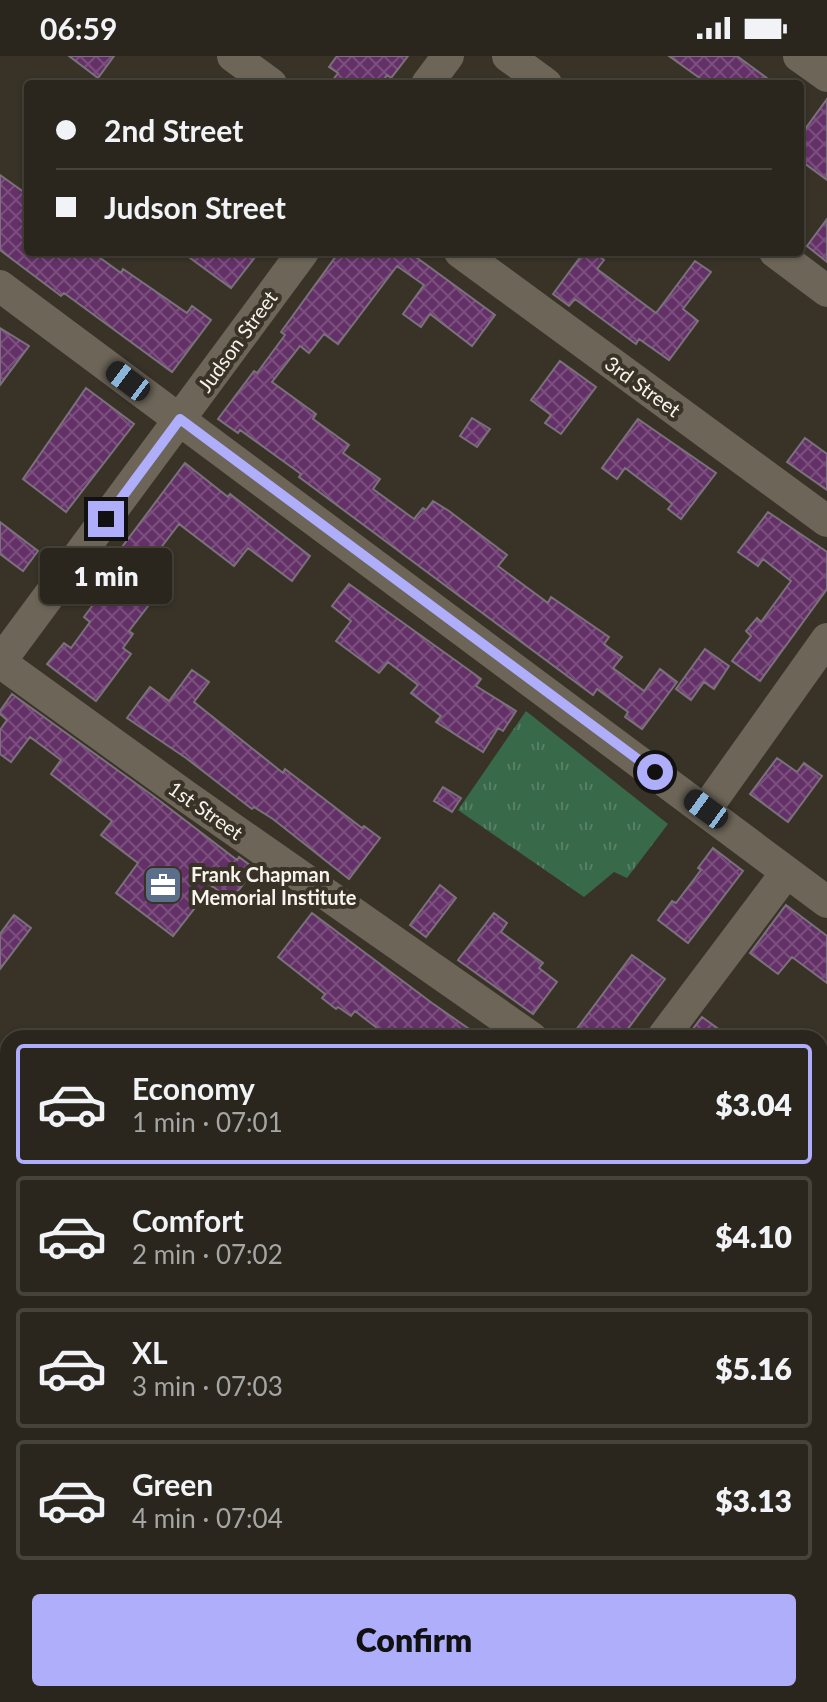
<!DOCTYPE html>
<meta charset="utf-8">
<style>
:root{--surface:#2a261d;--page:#36322a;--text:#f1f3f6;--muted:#a5a5a4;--line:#46433b;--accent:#aeaefb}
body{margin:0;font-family:Lato,sans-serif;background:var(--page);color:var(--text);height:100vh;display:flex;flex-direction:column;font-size:30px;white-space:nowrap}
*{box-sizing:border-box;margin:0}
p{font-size:26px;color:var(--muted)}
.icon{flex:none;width:44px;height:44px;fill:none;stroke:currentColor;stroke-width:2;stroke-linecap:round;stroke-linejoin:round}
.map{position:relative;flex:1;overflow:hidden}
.sheet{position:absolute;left:0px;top:974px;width:828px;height:672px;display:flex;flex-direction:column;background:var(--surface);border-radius:24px 24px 0 0;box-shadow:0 2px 6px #0004,0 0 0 2px var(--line)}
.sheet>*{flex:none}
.top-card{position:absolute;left:24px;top:24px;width:780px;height:176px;border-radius:8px;box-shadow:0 2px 6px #0004,0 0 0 2px var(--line);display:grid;align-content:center;height:176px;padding:0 32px;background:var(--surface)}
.end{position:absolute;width:36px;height:36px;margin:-18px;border:10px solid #aeaefb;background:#111;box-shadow:0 0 0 4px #111}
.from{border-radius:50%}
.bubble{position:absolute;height:56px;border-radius:8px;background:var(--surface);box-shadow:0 2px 6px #0004,0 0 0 2px var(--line);font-size:26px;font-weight:800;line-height:56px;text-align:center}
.car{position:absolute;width:24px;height:48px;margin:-24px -12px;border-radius:10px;box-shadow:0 0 6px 2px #0007;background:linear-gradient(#222 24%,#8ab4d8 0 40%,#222 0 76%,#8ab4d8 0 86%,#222 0)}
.top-card b{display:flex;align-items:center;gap:28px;height:76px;font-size:30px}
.top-card b+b{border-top:2px solid var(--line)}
.top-card i{width:20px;height:20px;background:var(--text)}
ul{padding:14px 0 0;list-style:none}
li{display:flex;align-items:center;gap:24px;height:120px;margin:0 16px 12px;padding:0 16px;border:4px solid var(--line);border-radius:8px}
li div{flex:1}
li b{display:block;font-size:30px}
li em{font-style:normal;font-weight:800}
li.current{border-color:var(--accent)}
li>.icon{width:72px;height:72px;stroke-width:1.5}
.action{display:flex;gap:16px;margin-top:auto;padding:16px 32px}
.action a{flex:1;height:92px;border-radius:8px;background:var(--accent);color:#111;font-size:32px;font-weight:800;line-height:92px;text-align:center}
.status{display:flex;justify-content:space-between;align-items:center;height:56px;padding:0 40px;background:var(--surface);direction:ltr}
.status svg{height:22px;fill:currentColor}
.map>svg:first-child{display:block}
.grass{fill:url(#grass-tufts)}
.garden{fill:url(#garden-furrows)}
.building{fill:url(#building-cross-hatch);stroke:#7b717c;stroke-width:2}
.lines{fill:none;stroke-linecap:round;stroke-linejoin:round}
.minor{stroke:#6c6558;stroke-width:32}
.route{stroke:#aeaefb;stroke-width:10}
.labels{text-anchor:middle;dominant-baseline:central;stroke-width:8;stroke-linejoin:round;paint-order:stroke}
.street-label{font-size:20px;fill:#f8f4ed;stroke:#383227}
.poi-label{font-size:20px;font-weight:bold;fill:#f8f4ed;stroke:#383227;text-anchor:start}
</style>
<div class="status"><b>06:59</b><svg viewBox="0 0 49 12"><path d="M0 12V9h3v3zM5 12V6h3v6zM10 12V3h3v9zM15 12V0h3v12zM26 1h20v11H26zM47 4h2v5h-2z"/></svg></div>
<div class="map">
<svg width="827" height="1646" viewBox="0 0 827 1646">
<defs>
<pattern id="grass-tufts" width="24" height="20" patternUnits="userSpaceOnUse" patternTransform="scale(2)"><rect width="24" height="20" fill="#386948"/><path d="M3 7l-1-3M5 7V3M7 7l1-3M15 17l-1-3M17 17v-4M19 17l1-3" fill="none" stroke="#567f63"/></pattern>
<pattern id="garden-furrows" width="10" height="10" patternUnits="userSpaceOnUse" patternTransform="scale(2)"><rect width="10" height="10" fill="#386948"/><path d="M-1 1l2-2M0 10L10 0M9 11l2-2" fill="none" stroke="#567f63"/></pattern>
<pattern id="building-cross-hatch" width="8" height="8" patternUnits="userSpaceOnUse" patternTransform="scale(2)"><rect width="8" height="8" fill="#643068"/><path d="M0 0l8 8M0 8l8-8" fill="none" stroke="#7b4f7e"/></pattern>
</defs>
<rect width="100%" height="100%" fill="#383227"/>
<!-- grass -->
<path class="grass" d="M 526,655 L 668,768 L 627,822 L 614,816 L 584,841 L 458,754 Z
M 221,1638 L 306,1638 L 317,1646 L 216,1646 Z"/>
<!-- garden -->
<path class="garden" d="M 78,1638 L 144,1638 L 138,1646 L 89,1646 Z"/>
<!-- building -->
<path class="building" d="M 69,0 L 114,0 L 98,22 Z
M 337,0 L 408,0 L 391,22 L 387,19 L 381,28 L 330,28 L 338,17 L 329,11 Z
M 669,0 L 737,0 L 775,28 L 708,28 Z
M 827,43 L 827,124 L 800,104 L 800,80 Z
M 0,119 L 28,139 L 28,196 L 92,196 L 121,217 L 123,213 L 187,257 L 192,250 L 211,264 L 172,316 L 64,237 L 61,240 L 0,194 Z
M 827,163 L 827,206 L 807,190 Z
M 182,196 L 259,196 L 231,232 Z
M 339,196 L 409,196 L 495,259 L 472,290 L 430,258 L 421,271 L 403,258 L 424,229 L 397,210 L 338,288 L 324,278 L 309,297 L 300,290 L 272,326 L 316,358 L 313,363 L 349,389 L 343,397 L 380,423 L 373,433 L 414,463 L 423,452 L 426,454 L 433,445 L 449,455 L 507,499 L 498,510 L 548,547 L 551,541 L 609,581 L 604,588 L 622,601 L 613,612 L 644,635 L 660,613 L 677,626 L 642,673 L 625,661 L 628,656 L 597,633 L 593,639 L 299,421 L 301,418 L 240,374 L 238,377 L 218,363 L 254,315 L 257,317 L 285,279 L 281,276 Z
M 584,196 L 593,196 L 604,204 L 597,213 L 656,257 L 695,205 L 711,216 L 683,253 L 698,265 L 669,304 L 639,283 L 636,288 L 575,243 L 569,250 L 553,238 Z
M 0,272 L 29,290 L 0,329 Z
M 560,305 L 596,331 L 561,378 L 545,367 L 551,359 L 531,344 Z
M 86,332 L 134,368 L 66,456 L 23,423 Z
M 472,362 L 490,373 L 477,391 L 460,380 Z
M 638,363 L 716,417 L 681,463 L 668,453 L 672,448 L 666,443 L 625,412 L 617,423 L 602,412 Z
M 805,382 L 827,398 L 827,434 L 787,406 Z
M 185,407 L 228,441 L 230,438 L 252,455 L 310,500 L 292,525 L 248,492 L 234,510 L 179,468 L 153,502 L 170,515 L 156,535 L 158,537 L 129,575 L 133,578 L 123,592 L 131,598 L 96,645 L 47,608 L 64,587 L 71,592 L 90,566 L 84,561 L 110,526 L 101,519 Z
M 768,456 L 827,496 L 827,533 L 760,625 L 732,605 L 751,580 L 746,575 L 757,562 L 761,566 L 791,525 L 763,503 L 758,510 L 738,496 Z
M 0,466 L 38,495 L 23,515 L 0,498 Z
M 349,528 L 473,617 L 481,623 L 476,630 L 516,655 L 503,675 L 498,672 L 483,696 L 436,666 L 441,660 L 411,637 L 418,629 L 388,606 L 379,617 L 336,585 L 351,565 L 332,550 Z
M 705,593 L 729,610 L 714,633 L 704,626 L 691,644 L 676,633 Z
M 192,614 L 209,626 L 194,646 L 283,717 L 285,713 L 362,772 L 364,770 L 380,782 L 349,823 L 273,763 L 254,751 L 252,753 L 186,702 L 127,662 L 150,631 L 169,645 Z
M 12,638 L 156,742 L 237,804 L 239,801 L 255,813 L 231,844 L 212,830 L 173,880 L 116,837 L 138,807 L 101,779 L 112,765 L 51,718 L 61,704 L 30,681 L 11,706 L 0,698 L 0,674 L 7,664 L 0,658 L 0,655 Z
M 777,702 L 797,716 L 804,707 L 822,720 L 788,766 L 750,738 Z
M 443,731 L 461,742 L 452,756 L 434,745 Z
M 713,792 L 743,815 L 688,887 L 658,864 L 672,845 L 676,847 L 701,814 L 698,812 Z
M 440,829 L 456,842 L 426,881 L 410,869 Z
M 786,849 L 827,880 L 827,927 L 792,901 L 778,918 L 750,897 Z
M 312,857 L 432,947 L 482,982 L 390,982 L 355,955 L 351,960 L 338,951 L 336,953 L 322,942 L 325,938 L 278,901 Z
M 494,857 L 507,867 L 501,876 L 543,907 L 539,912 L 557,926 L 533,958 L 458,904 Z
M 14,859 L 31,872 L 0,913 L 0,878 Z
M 632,899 L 665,923 L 621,982 L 570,982 Z
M 702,961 L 731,982 L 686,982 Z"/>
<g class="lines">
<!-- minor -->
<path class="minor" d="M 233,0 L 271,28
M 508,0 L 546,28
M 799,0 L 827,20
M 427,28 L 448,0
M 460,196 L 827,465
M 775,196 L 827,235
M 0,230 L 827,846
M 0,606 L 187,741 L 532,982
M 0,606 L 303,196
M 706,753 L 827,583
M 662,982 L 786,817
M 0,1008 L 8,1013
M 820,1194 L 827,1199
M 0,1319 L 8,1324
M 820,1606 L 827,1612
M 428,1638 L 439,1646
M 186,1646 L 192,1638"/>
</g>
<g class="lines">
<!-- route -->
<path class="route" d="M 106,463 L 180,363 L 655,716"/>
</g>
<!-- icons -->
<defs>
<g id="office-square" transform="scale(2)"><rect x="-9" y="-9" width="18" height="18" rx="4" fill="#5c6f8a" stroke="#383227"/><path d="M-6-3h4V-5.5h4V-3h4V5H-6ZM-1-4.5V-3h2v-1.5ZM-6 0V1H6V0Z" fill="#fff"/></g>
</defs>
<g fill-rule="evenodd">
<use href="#office-square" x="163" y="829"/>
</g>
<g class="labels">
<!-- street labels -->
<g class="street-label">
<text transform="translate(237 285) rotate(-54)">Judson Street</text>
<text transform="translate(643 330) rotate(36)">3rd Street</text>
<text transform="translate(206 754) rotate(35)">1st Street</text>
</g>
<!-- poi labels -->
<g class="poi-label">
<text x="191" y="818">Frank Chapman<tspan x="191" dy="23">Memorial Institute</tspan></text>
</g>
</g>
</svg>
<i class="end from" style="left:655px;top:716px"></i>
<i class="end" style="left:106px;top:463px"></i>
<div class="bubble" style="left:40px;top:492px;width:132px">1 min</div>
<i class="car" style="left:128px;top:325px;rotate:307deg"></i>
<i class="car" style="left:706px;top:753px;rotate:306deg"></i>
<div class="top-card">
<b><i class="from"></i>2nd Street</b>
<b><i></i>Judson Street</b>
</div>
<section class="sheet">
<ul>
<li class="current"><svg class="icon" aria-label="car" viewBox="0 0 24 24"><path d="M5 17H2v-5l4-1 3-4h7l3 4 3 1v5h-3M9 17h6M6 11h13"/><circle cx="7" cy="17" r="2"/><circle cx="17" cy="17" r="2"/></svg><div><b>Economy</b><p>1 min · 07:01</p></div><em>$3.04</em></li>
<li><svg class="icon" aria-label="car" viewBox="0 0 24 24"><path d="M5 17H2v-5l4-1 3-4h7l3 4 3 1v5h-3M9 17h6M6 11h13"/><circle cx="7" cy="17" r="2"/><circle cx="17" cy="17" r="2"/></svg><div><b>Comfort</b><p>2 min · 07:02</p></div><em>$4.10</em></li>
<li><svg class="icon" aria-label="car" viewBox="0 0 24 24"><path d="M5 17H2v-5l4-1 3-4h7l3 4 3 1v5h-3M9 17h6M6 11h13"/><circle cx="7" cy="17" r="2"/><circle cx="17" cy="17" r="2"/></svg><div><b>XL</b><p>3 min · 07:03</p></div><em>$5.16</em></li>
<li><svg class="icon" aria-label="car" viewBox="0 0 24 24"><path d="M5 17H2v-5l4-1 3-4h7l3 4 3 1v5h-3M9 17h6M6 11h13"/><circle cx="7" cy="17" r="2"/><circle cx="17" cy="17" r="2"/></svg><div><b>Green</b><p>4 min · 07:04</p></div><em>$3.13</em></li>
</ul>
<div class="action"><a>Confirm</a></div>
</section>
</div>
